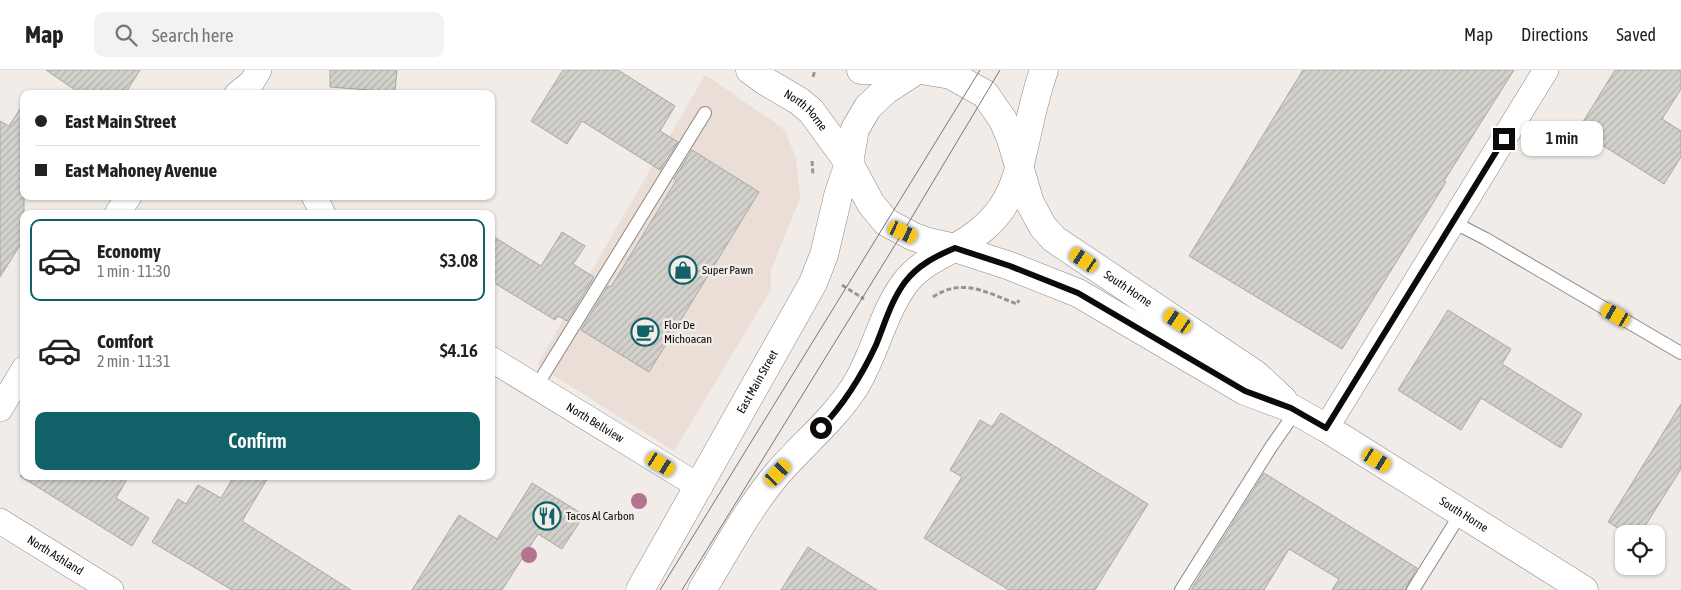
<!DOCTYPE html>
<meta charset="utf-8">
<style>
:root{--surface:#fff;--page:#f2f2f2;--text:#222;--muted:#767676;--line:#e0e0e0;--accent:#116168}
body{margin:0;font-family:"Asap Condensed",sans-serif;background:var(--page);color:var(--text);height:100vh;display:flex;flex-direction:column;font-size:19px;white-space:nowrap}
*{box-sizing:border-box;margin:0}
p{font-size:16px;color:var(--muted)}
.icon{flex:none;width:28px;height:28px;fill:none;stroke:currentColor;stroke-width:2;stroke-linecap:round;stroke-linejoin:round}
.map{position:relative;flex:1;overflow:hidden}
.details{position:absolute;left:20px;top:140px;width:475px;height:270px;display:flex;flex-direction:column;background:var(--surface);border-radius:10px;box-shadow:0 1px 4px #0004}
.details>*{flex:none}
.top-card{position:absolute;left:20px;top:20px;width:475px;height:110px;border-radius:10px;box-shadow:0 1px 4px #0004;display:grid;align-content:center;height:110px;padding:0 15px;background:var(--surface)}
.fabs{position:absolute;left:1615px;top:455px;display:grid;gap:10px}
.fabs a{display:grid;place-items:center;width:50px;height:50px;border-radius:10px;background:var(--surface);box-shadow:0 1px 4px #0004;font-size:25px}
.end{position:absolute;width:22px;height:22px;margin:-11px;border:6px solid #0d0b0a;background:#fff;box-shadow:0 0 0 2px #fff}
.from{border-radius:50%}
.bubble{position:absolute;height:35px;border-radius:10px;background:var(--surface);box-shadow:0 1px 4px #0004;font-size:16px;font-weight:600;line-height:35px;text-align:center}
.car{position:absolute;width:15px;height:30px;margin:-15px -8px;border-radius:6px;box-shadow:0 0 4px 1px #0007;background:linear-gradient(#f5c518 24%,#345 0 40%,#f5c518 0 76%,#345 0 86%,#f5c518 0)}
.top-card b{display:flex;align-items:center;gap:18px;height:48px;font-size:19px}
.top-card b+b{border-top:1px solid var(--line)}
.top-card i{width:12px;height:12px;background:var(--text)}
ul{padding:9px 0 0;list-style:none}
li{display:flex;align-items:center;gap:15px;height:82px;margin:0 10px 8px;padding:0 5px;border:2px solid transparent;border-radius:10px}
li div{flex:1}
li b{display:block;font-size:19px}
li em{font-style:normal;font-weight:600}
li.on{border-color:var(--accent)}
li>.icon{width:45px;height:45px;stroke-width:1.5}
.primary-button{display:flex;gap:10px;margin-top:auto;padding:10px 15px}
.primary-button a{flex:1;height:58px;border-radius:10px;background:var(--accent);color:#fff;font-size:20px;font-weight:600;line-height:58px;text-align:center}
header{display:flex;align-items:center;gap:30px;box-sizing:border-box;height:70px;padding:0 25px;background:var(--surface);border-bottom:1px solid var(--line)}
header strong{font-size:24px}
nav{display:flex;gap:28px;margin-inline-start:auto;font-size:18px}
.search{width:350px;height:45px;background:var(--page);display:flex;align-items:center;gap:12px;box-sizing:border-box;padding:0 18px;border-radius:10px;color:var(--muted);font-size:19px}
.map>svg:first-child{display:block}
.built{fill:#eaded6}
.building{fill:url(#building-hatch);stroke:#aaa8a3}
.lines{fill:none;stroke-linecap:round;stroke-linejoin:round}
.lane-casing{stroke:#8d8885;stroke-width:14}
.street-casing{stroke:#8d8885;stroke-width:26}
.secondary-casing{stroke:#8d8885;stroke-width:29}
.primary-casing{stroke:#8d8885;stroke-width:29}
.path{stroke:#999592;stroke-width:3;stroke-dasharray:5 2.5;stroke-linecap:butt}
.lane{stroke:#fff;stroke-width:12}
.street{stroke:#fff;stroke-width:25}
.secondary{stroke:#fff;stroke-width:28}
.primary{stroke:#fff;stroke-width:28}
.tram{stroke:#797673;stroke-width:1}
.tree{fill:#b2758f}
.route{stroke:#0d0b0a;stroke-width:6}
.labels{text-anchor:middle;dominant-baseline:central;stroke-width:5;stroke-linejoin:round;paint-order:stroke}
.street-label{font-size:12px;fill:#0d0b0a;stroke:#f1ece8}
.poi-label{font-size:12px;fill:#0d0b0a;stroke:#f1ece8;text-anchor:start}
</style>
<header>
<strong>Map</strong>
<div class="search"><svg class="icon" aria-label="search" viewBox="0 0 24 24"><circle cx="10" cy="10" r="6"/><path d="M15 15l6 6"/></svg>Search here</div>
<nav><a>Map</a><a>Directions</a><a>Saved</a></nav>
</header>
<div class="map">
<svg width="1681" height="520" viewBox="0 0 1681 520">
<defs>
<pattern id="building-hatch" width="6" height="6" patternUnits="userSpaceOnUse" patternTransform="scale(1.25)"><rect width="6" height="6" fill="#d3d1cc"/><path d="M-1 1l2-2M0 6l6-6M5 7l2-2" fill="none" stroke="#b4b2ae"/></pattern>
</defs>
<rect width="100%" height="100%" fill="#f1ece8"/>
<!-- built -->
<path class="built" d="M 705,5 L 770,49 L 785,61 L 796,88 L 800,128 L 771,200 L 771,220 L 674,381 L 537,295 Z"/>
<!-- building -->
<path class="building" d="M 46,0 L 140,0 L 125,24 L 81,24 Z
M 330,0 L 397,0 L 395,22 L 330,17 Z
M 563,0 L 618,0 L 675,36 L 660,61 L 678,72 L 660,100 L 582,51 L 567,74 L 531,51 Z
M 1303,0 L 1514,0 L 1444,111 L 1446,112 L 1342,279 L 1189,186 Z
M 1615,0 L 1681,0 L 1681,19 L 1662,49 L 1681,61 L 1681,87 L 1664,114 L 1578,60 Z
M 24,33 L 24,169 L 0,207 L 0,51 L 9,56 Z
M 692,80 L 759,122 L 649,302 L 581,260 L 608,216 L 611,217 L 676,111 L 674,109 Z
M 562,162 L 585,176 L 573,194 L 594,207 L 567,251 L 558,246 L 555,250 L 491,211 L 491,165 L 541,196 Z
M 1448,240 L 1511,279 L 1502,294 L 1582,344 L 1561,378 L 1481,328 L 1461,360 L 1398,320 Z
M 1681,334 L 1681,399 L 1640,464 L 1628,464 L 1608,452 Z
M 1001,343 L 1148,434 L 1095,520 L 1009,520 L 924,468 L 962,407 L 950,400 L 980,350 L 992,357 Z
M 1264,403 L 1417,498 L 1405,520 L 1332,520 L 1339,509 L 1289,479 L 1264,520 L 1191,520 Z
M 20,406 L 129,406 L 116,428 L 149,448 L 132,476 Z
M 234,406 L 269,406 L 242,451 L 351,520 L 232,520 L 152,472 L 178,429 L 186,434 L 198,415 L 221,428 Z
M 532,413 L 584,445 L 562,479 L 538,464 L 502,520 L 412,520 L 459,445 L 497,469 Z
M 808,477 L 877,520 L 781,520 Z"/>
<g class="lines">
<!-- lane casing -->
<g class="lane-casing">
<path id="lane" d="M 1453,152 L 1486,169 L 1681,283
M 536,317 L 705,43
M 1181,520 L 1271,377 L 1296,341
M 1413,520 L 1461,443"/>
</g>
<!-- street casing -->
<g class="street-casing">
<g id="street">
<path d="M 237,24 L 252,12 L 259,0"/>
<path d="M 314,126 L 323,144"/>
<path d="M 117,144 L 129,126"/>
<path id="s1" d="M 491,289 L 700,417"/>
<path d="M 0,339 L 24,299"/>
<path d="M 1326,358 L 1546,0"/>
<path id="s2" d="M 0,451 L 111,520"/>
</g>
</g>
<!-- secondary casing -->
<g class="secondary-casing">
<g id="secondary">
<path id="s3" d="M 750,0 L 765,11 L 799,31 L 811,41 L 849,93 L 871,134 L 886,152 L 912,166 L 928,172 L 955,178 L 1010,196 L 1078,223 L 1245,321 L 1291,338 L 1326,358 L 1584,520"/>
<path d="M 861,0 L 881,0"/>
<path id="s4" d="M 921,0 L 951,5 L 985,24 L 1003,50 L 1011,69 L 1030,133 L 1043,157 L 1054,169 L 1255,304 L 1283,330"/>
</g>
</g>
<!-- primary casing -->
<g class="primary-casing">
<g id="primary">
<path id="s5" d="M 640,520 L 813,213 L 824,185 L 838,126 L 849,93 L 855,59 L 868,37 L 886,20 L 917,0"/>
<path d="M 702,520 C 726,481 748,438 778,403 C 803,374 833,350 854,318 C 875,285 882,244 905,213 C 918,196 935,188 954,178 C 974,168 995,151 1006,131 C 1016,114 1020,95 1024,77 C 1030,51 1035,25 1044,0"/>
</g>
</g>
<!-- path -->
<path class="path" d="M 813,7 L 815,0
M 812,91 L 813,105
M 842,215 L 864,229
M 933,227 C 962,207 988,223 1017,234 L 1019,230"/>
<!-- lane -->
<use href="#lane" class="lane"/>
<!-- street -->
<use href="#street" class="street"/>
<!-- secondary -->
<use href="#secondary" class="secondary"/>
<!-- primary -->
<use href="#primary" class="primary"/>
<!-- tram -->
<path class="tram" d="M 660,520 L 980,0
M 682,520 L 903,162 L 1000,0"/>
</g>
<!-- trees -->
<g class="tree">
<circle cx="639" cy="431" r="8"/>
<circle cx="529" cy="485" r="8"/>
</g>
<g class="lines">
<!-- route -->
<path class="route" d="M 821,358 C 845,333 862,305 876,275 C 885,253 891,231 905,212 C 918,195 936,186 955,178 L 1010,196 L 1078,223 L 1245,321 L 1291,338 L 1326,358 L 1504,69"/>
</g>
<!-- icons -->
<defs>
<g id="shop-ring" transform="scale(1.4375)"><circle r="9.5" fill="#f1ece8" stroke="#116168" stroke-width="1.5"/><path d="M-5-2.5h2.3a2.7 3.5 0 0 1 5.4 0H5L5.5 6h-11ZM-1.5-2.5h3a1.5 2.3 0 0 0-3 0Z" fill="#116168"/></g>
<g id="cafe-ring" transform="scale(1.4375)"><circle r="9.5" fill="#f1ece8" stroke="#116168" stroke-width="1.5"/><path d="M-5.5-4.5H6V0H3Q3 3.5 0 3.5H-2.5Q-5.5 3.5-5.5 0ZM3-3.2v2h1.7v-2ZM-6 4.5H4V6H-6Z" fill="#116168"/></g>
<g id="restaurant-ring" transform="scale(1.4375)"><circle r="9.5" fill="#f1ece8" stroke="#116168" stroke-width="1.5"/><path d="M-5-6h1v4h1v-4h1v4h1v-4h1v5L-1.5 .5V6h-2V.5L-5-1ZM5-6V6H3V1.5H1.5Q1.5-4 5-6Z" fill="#116168"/></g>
</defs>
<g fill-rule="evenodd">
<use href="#shop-ring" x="683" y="200"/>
<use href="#cafe-ring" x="645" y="262"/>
<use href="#restaurant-ring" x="547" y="446"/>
</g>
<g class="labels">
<!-- street labels -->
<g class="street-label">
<text stroke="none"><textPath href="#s3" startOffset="69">North Horne</textPath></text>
<text stroke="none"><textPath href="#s4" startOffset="321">South Horne</textPath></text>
<text stroke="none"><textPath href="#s5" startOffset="239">East Main Street</textPath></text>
<text stroke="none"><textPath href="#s1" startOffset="122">North Bellview</textPath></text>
<text stroke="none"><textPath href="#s3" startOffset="859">South Horne</textPath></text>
<text stroke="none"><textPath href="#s2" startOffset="65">North Ashland</textPath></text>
</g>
<!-- poi labels -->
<g class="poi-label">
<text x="702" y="200">Super Pawn</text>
<text x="664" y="255">Flor De<tspan x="664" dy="14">Michoacan</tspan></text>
<text x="566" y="446">Tacos Al Carbon</text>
</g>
</g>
</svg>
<div class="fabs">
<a><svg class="icon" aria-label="locate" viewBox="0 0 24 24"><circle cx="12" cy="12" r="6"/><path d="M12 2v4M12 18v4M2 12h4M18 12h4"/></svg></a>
</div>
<i class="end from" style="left:821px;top:358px"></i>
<i class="end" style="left:1504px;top:69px"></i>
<div class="bubble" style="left:1521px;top:51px;width:82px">1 min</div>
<i class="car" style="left:903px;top:162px;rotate:115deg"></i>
<i class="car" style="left:1084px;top:190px;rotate:304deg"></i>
<i class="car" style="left:1616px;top:245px;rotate:300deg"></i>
<i class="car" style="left:1178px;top:251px;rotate:304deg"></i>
<i class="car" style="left:1377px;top:390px;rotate:122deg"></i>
<i class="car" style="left:661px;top:394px;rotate:121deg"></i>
<i class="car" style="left:778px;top:403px;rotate:43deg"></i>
<div class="top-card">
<b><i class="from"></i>East Main Street</b>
<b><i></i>East Mahoney Avenue</b>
</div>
<section class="details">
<ul>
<li class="on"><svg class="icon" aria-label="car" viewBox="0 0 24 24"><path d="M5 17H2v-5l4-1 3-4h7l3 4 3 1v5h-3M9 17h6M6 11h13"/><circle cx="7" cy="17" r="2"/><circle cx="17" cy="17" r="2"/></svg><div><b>Economy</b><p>1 min · 11:30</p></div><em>$3.08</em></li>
<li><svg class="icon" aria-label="car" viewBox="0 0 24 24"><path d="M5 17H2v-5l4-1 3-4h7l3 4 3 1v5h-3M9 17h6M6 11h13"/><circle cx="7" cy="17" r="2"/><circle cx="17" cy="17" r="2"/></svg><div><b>Comfort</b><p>2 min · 11:31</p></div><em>$4.16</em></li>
</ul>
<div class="primary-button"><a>Confirm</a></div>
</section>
</div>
